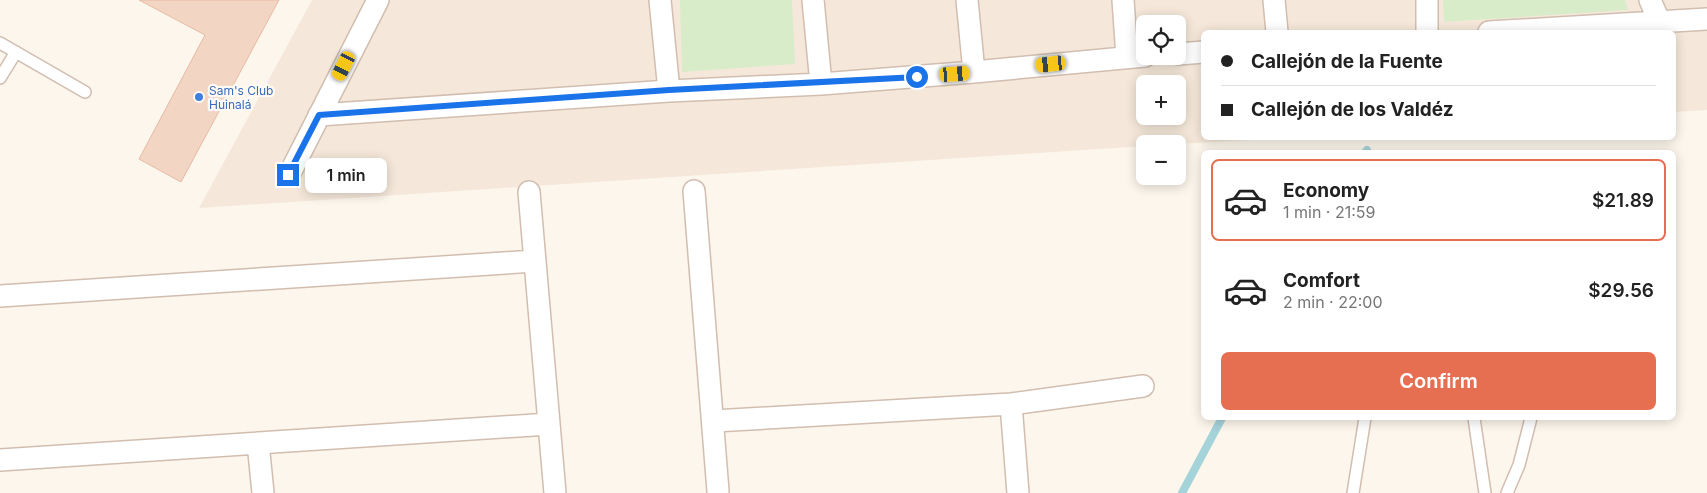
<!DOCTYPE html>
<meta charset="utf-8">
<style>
:root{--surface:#fff;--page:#f6f6f6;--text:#222;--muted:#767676;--line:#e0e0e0;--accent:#e76f51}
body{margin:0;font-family:Inter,sans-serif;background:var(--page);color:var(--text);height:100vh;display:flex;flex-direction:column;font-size:19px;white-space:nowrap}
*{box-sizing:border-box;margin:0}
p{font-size:16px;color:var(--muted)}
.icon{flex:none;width:28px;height:28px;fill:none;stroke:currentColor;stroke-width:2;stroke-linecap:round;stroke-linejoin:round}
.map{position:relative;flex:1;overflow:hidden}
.drawer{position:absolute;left:1201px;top:150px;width:475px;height:270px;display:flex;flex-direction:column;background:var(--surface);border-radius:8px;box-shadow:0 2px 12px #0003}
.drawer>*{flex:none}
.banner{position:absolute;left:1201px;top:30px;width:475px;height:110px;border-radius:8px;box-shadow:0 2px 12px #0003;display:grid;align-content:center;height:110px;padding:0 20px;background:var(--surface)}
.buttons{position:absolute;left:1136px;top:15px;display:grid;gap:10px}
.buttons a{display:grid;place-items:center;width:50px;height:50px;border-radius:8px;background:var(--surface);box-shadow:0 2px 12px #0003;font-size:25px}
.end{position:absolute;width:22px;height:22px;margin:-11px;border:6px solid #1a73e8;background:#fff;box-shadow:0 0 0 2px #fff}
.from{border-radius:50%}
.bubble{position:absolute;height:35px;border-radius:8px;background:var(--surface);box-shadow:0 2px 12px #0003;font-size:16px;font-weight:600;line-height:35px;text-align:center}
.car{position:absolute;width:15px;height:30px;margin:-15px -8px;border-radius:6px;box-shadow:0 0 4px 1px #0007;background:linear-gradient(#f5c518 24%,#345 0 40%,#f5c518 0 76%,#345 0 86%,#f5c518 0)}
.banner b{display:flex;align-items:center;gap:18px;height:48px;font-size:19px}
.banner b+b{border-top:1px solid var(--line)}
.banner i{width:12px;height:12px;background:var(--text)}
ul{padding:9px 0 0;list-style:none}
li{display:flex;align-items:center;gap:15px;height:82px;margin:0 10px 8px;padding:0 10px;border:2px solid transparent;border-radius:8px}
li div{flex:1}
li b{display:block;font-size:19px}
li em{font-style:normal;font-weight:600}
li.current{border-color:var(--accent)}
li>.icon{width:45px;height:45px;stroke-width:1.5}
.action{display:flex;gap:10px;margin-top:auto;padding:10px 20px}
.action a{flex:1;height:58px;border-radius:8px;background:var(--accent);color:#fff;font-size:20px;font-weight:600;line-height:58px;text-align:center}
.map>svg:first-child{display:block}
.residential{fill:#f5e8da;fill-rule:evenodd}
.green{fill:#d8ecc9}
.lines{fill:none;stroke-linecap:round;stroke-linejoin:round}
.stream{stroke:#a5d3da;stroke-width:8}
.building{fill:#f3d5c3;stroke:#e6bba3}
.service-casing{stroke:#d1beb0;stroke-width:14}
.minor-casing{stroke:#d1beb0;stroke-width:24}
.service{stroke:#fff;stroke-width:11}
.minor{stroke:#fff;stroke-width:21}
.route{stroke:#1a73e8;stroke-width:6}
.shop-dot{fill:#3f7fe0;stroke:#fffaf3;stroke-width:2}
.labels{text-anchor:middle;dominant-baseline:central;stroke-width:4.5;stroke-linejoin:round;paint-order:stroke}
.shop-label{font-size:12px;fill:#366cbe;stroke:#fffaf3;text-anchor:start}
</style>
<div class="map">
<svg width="1707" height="493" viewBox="0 0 1707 493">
<rect width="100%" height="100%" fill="#fdf6ec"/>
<!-- residential -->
<path class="residential" d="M 312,0 L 1707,0 L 1707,110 L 1674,112 L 1674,32 L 1204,32 L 1204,138 L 1283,138 L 1178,144 L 1145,144 L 1145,146 L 199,208 ZM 1145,24 L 1178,24 L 1178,56 L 1145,56 ZM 1145,84 L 1178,84 L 1178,116 L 1145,116 Z"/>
<!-- green -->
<path class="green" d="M 680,0 L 792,0 L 795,64 L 682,72 Z
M 1443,0 L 1625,0 L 1628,10 L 1444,22 Z"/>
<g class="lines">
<!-- stream -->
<path class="stream" d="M 1365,152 L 1367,150
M 1182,493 L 1222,418"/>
</g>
<!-- building -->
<path class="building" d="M 139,0 L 279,0 L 181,182 L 139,159 L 205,35 Z"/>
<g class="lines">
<!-- service casing -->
<g class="service-casing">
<path id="service" d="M 0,43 L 85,92
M 0,78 L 16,52
M 1474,418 L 1485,493
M 1353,493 L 1365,418
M 1507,493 L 1519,465 L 1531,418"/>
</g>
<!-- minor casing -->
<g class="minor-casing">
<path id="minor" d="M 660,0 L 669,91
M 813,0 L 821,84
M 967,0 L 974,72
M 1123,0 L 1127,57
M 1274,0 L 1277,32
M 1427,0 L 1427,32
M 1650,0 L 1660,23
M 1489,32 L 1707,19
M 1178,54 L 1204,52
M 319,115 L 669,91 L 821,84 L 974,72 L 1145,56
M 289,175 L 378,0
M 694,191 L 718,491
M 529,192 L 555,493
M 0,296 L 535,261
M 1011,404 L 1018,493
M 714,421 L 1011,404 L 1143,386
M 258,443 L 263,493
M 0,460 L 549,424"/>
</g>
<!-- service -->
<use href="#service" class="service"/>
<!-- minor -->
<use href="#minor" class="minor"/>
</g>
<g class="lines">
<!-- route -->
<path class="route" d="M 288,175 L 319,115 L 669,90 L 917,77"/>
</g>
<!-- markers -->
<circle class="shop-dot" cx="199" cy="97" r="5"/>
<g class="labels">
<!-- shop labels -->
<g class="shop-label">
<text x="209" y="90">Sam's Club<tspan x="209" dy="14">Huinalá</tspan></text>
</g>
</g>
</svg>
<div class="buttons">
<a><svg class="icon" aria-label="locate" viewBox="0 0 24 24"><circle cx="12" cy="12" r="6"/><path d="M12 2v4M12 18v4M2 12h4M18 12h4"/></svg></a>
<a>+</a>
<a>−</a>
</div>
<i class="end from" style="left:917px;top:77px"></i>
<i class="end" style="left:288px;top:175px"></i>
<div class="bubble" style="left:305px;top:158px;width:82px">1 min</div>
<i class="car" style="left:1051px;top:64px;rotate:264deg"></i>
<i class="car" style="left:344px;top:66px;rotate:207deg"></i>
<i class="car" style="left:955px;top:74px;rotate:86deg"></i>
<div class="banner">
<b><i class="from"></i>Callejón de la Fuente</b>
<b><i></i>Callejón de los Valdéz</b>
</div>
<section class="drawer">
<ul>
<li class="current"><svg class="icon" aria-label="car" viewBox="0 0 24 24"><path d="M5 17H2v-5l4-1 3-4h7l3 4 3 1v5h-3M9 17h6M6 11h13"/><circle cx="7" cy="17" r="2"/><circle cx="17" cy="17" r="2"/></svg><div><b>Economy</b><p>1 min · 21:59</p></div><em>$21.89</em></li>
<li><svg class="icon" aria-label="car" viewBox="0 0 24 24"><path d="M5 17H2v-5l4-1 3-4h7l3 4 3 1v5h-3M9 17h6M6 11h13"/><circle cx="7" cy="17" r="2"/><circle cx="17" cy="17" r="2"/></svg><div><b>Comfort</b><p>2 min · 22:00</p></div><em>$29.56</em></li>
</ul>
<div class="action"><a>Confirm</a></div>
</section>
</div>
